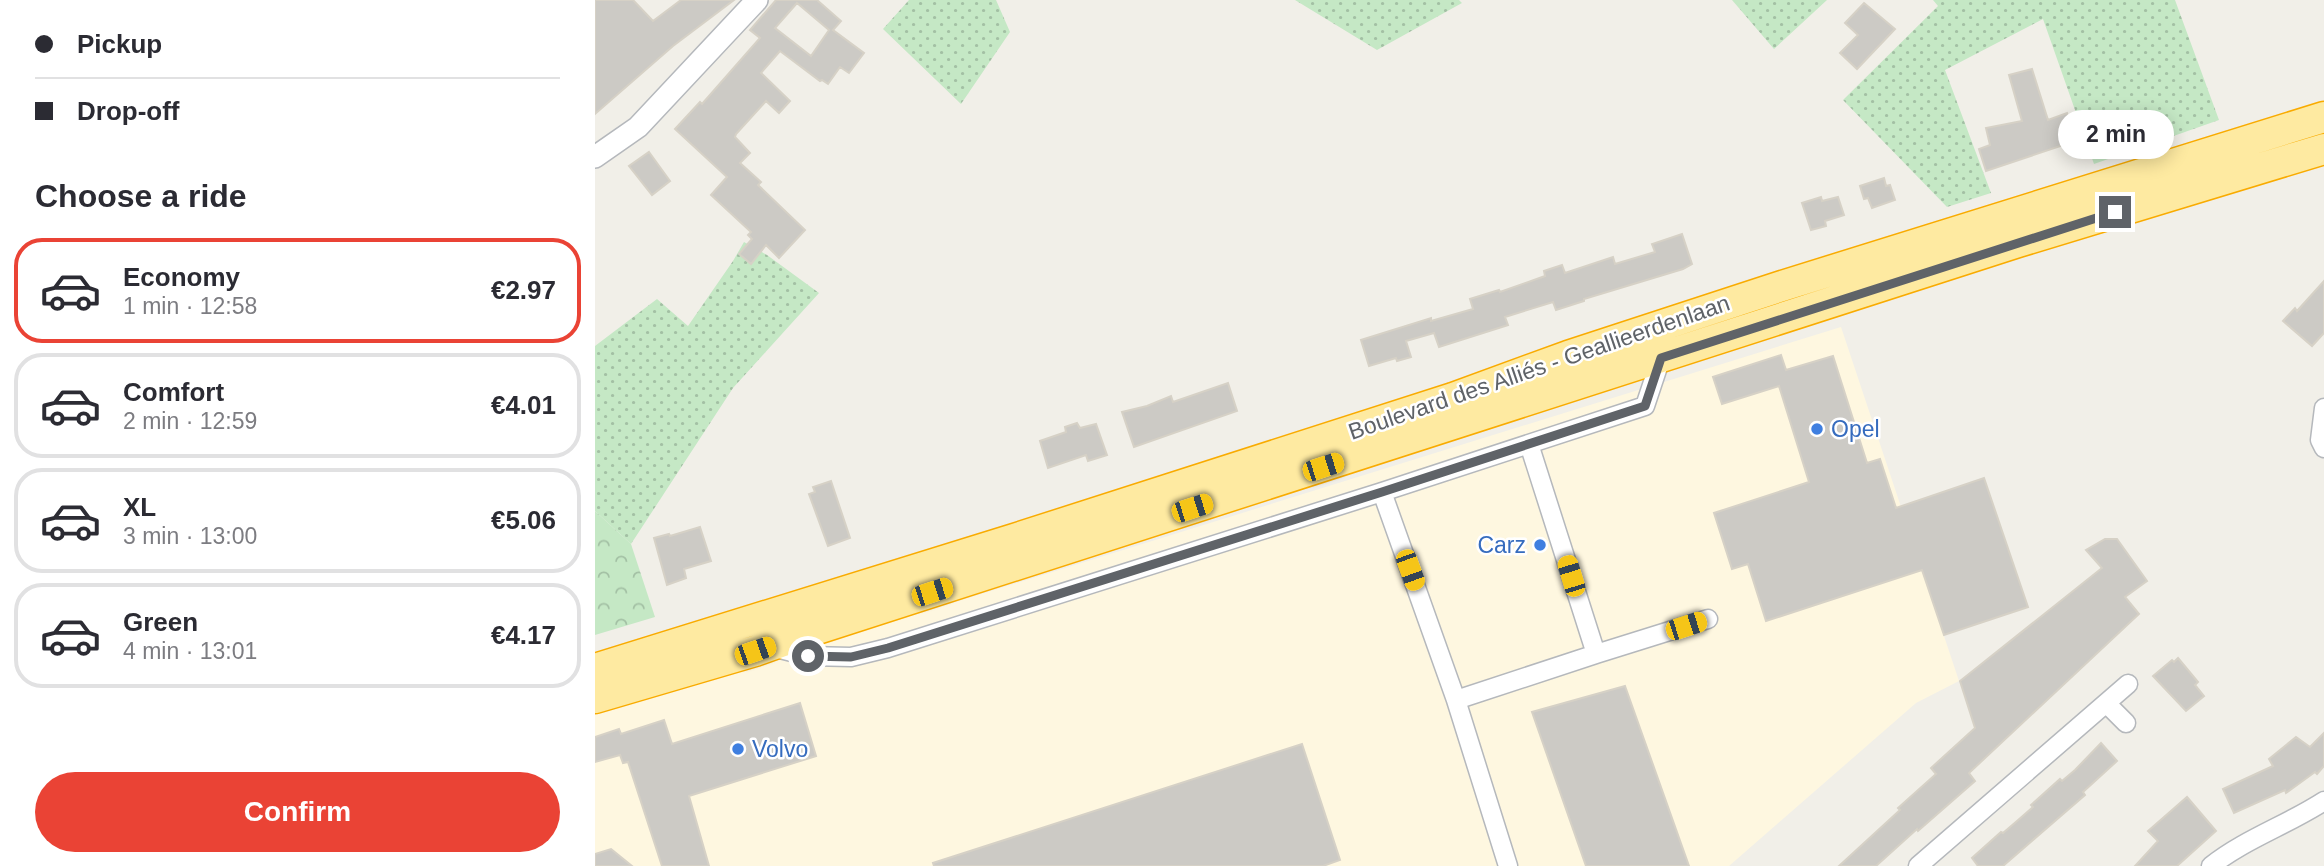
<!DOCTYPE html>
<meta charset="utf-8">
<style>
:root{--surface:#fff;--page:#f2f2f3;--text:#2b2b33;--muted:#7c7c81;--line:#e1e1e2;--accent:#ea4335}
body{margin:0;font-family:Helvetica,sans-serif;background:var(--page);color:var(--text);height:100vh;display:flex;flex-direction:column;font-size:26px;white-space:nowrap}
*{box-sizing:border-box;margin:0}
p{font-size:23px;color:var(--muted)}
.icon{flex:none;width:38px;height:38px;fill:none;stroke:currentColor;stroke-width:2;stroke-linecap:round;stroke-linejoin:round}
.map{position:relative;flex:1;overflow:hidden}
.drawer{display:flex;flex-direction:column;background:var(--surface);width:595px}
.drawer>*{flex:none}
.guide{display:grid;align-content:center;height:154px;padding:0 35px;background:var(--surface)}
.end{position:absolute;width:32px;height:32px;margin:-16px;border:9px solid #5f6368;background:#fff;box-shadow:0 0 0 4px #fff}
.from{border-radius:50%}
.bubble{position:absolute;height:49px;border-radius:24px;background:var(--surface);box-shadow:0 4px 18px #0003;font-size:23px;font-weight:700;line-height:49px;text-align:center}
.car{position:absolute;width:21px;height:42px;margin:-21px -10px;border-radius:9px;box-shadow:0 0 5px 2px #0007;background:linear-gradient(#f5c518 24%,#345 0 40%,#f5c518 0 76%,#345 0 86%,#f5c518 0)}
.guide b{display:flex;align-items:center;gap:24px;height:66px;font-size:26px}
.guide b+b{border-top:2px solid var(--line)}
.guide i{width:18px;height:18px;background:var(--text)}
ul{padding:0;list-style:none}
li{display:flex;align-items:center;gap:21px;height:105px;margin:0 14px 10px;padding:0 21px;border:4px solid var(--line);border-radius:28px}
li div{flex:1}
li b{display:block;font-size:26px}
li em{font-style:normal;font-weight:700}
li.selected{border-color:var(--accent)}
li>.icon{width:63px;height:63px;stroke-width:1.5}
h2{padding:0 35px;font-size:32px;line-height:84px}
.primary-button{display:flex;gap:14px;margin-top:auto;padding:14px 35px}
.primary-button a{flex:1;height:80px;border-radius:42px;background:var(--accent);color:#fff;font-size:28px;font-weight:700;line-height:80px;text-align:center}
main{display:flex;flex:1;min-height:0}
.map>svg:first-child{display:block}
.commercial{fill:#fef7e0}
.grass{fill:url(#grass-dots)}
.forest{fill:url(#forest-crowns)}
.building{fill:#cccac5;stroke:#d6d1c6;stroke-width:2;fill-rule:evenodd}
.lines{fill:none;stroke-linecap:round;stroke-linejoin:round}
.minor-casing{stroke:#b5b8bc;stroke-width:21}
.tertiary-casing{stroke:#b5b8bc;stroke-width:24}
.trunk-casing{stroke:#f9ab00;stroke-width:33}
.minor{stroke:#fff;stroke-width:18}
.tertiary{stroke:#fff;stroke-width:21}
.trunk{stroke:#feeaa1;stroke-width:30}
.route{stroke:#5f6368;stroke-width:9}
.shop-dot{fill:#3f7fe0;stroke:#fff;stroke-width:2.5}
.labels{text-anchor:middle;dominant-baseline:central;stroke-width:5;stroke-linejoin:round;paint-order:stroke}
.street-label{font-size:23px;fill:#5f6368;stroke:#fff}
.shop-label{font-size:23px;fill:#366cbe;stroke:#fff;text-anchor:start}
</style>
<main>
<section class="drawer">
<div class="guide">
<b><i class="from"></i>Pickup</b>
<b><i></i>Drop-off</b>
</div>
<h2>Choose a ride</h2>
<ul>
<li class="selected"><svg class="icon" aria-label="car" viewBox="0 0 24 24"><path d="M5 17H2v-5l4-1 3-4h7l3 4 3 1v5h-3M9 17h6M6 11h13"/><circle cx="7" cy="17" r="2"/><circle cx="17" cy="17" r="2"/></svg><div><b>Economy</b><p>1 min · 12:58</p></div><em>€2.97</em></li>
<li><svg class="icon" aria-label="car" viewBox="0 0 24 24"><path d="M5 17H2v-5l4-1 3-4h7l3 4 3 1v5h-3M9 17h6M6 11h13"/><circle cx="7" cy="17" r="2"/><circle cx="17" cy="17" r="2"/></svg><div><b>Comfort</b><p>2 min · 12:59</p></div><em>€4.01</em></li>
<li><svg class="icon" aria-label="car" viewBox="0 0 24 24"><path d="M5 17H2v-5l4-1 3-4h7l3 4 3 1v5h-3M9 17h6M6 11h13"/><circle cx="7" cy="17" r="2"/><circle cx="17" cy="17" r="2"/></svg><div><b>XL</b><p>3 min · 13:00</p></div><em>€5.06</em></li>
<li><svg class="icon" aria-label="car" viewBox="0 0 24 24"><path d="M5 17H2v-5l4-1 3-4h7l3 4 3 1v5h-3M9 17h6M6 11h13"/><circle cx="7" cy="17" r="2"/><circle cx="17" cy="17" r="2"/></svg><div><b>Green</b><p>4 min · 13:01</p></div><em>€4.17</em></li>
</ul>
<div class="primary-button"><a>Confirm</a></div>
</section>
<div class="map">
<svg width="1729" height="866" viewBox="0 0 1729 866">
<defs>
<pattern id="grass-dots" width="8" height="8" patternUnits="userSpaceOnUse" patternTransform="scale(1.75)"><rect width="8" height="8" fill="#c5e8c5"/><path d="M2 2h.1M6 6h.1" fill="none" stroke="#a3c0a4" stroke-width="1.8" stroke-linecap="round"/></pattern>
<pattern id="forest-crowns" width="20" height="18" patternUnits="userSpaceOnUse" patternTransform="scale(1.75)"><rect width="20" height="18" fill="#c5e8c5"/><path d="M2 6a3 3 0 1 1 6 0M12 15a3 3 0 1 1 6 0" fill="none" stroke="#a3c0a4"/></pattern>
</defs>
<rect width="100%" height="100%" fill="#f1efe8"/>
<!-- commercial -->
<path class="commercial" d="M 1246,327 L 1364,681 L 1321,703 L 1134,866 L 0,866 L 0,714 Z"/>
<!-- grass -->
<path class="grass" d="M 314,0 L 401,0 L 415,32 L 366,104 L 288,29 Z
M 700,0 L 864,0 L 867,3 L 782,50 Z
M 1137,0 L 1232,0 L 1179,49 Z
M 1338,0 L 1580,0 L 1624,120 L 1499,164 L 1448,19 L 1350,70 L 1396,193 L 1352,207 L 1248,100 L 1343,6 Z
M 149,242 L 172,255 L 224,293 L 138,388 L 36,544 L 0,511 L 0,346 L 62,299 L 93,326 L 138,261 Z"/>
<!-- forest -->
<path class="forest" d="M 0,511 L 36,544 L 60,617 L 0,635 Z"/>
<!-- building -->
<path class="building" d="M 0,0 L 38,0 L 58,21 L 86,0 L 139,0 L 78,46 L 0,114 Z
M 181,0 L 222,0 L 246,21 L 238,30 L 269,53 L 254,73 L 245,67 L 233,84 L 227,80 L 225,81 L 185,51 L 166,73 L 195,101 L 184,113 L 171,101 L 141,134 L 140,137 L 155,153 L 145,163 L 166,182 L 163,185 L 210,230 L 184,258 L 171,245 L 156,264 L 144,254 L 157,239 L 153,235 L 156,232 L 116,195 L 132,177 L 80,129 L 105,102 L 107,104 L 165,38 L 155,30 ZM 202,3 L 234,30 L 216,56 L 180,28 Z
M 1269,3 L 1300,29 L 1262,69 L 1245,53 L 1263,35 L 1250,23 Z
M 1437,69 L 1453,120 L 1472,113 L 1480,141 L 1391,171 L 1384,149 L 1395,145 L 1391,128 L 1427,121 L 1414,75 Z
M 54,152 L 75,181 L 57,195 L 34,166 Z
M 1289,178 L 1291,186 L 1295,185 L 1300,200 L 1277,208 L 1273,198 L 1269,199 L 1265,186 Z
M 1226,197 L 1227,201 L 1243,197 L 1249,215 L 1230,221 L 1231,226 L 1216,230 L 1207,203 Z
M 1087,234 L 1097,264 L 1088,269 L 989,299 L 989,301 L 961,310 L 958,302 L 910,317 L 913,325 L 844,347 L 839,333 L 811,341 L 816,357 L 802,361 L 801,358 L 774,366 L 766,340 L 836,318 L 836,321 L 878,309 L 875,299 L 904,290 L 905,292 L 950,276 L 949,271 L 967,265 L 970,273 L 1018,257 L 1020,264 L 1060,252 L 1057,244 Z
M 1729,281 L 1729,333 L 1717,346 L 1688,321 L 1700,308 L 1702,311 Z
M 1186,355 L 1191,370 L 1238,356 L 1272,463 L 1285,459 L 1301,508 L 1389,478 L 1433,607 L 1349,635 L 1327,570 L 1171,621 L 1153,564 L 1137,569 L 1119,513 L 1214,482 L 1184,386 L 1127,404 L 1118,377 Z
M 633,383 L 642,411 L 539,447 L 527,412 L 552,406 L 576,396 L 578,402 Z
M 482,423 L 485,428 L 501,424 L 512,455 L 493,461 L 491,455 L 453,468 L 445,441 L 471,432 L 470,427 Z
M 236,481 L 255,538 L 233,546 L 214,494 L 220,492 L 218,487 Z
M 105,527 L 116,561 L 89,569 L 91,578 L 72,585 L 59,538 L 74,534 L 75,536 Z
M 1510,539 L 1522,539 L 1552,581 L 1530,597 L 1544,614 L 1374,773 L 1380,781 L 1323,831 L 1322,829 L 1281,866 L 1244,866 L 1305,810 L 1303,808 L 1341,774 L 1336,768 L 1380,728 L 1365,681 L 1507,568 L 1491,550 Z
M 1583,658 L 1603,682 L 1600,685 L 1609,696 L 1591,711 L 1558,676 L 1577,660 L 1579,662 Z
M 1030,686 L 1094,866 L 991,866 L 937,712 Z
M 205,703 L 221,756 L 94,796 L 114,866 L 67,866 L 33,762 L 28,763 L 25,755 L 0,762 L 0,737 L 24,729 L 26,734 L 69,720 L 77,744 Z
M 1729,733 L 1729,766 L 1722,774 L 1720,772 L 1691,793 L 1690,790 L 1639,813 L 1628,789 L 1678,766 L 1674,759 L 1701,737 L 1715,747 Z
M 1506,743 L 1522,761 L 1488,792 L 1490,795 L 1408,866 L 1383,866 L 1377,858 L 1406,832 L 1408,833 L 1422,821 L 1438,807 L 1436,805 L 1465,779 L 1467,781 L 1480,770 Z
M 707,744 L 745,860 L 728,866 L 339,866 L 338,863 Z
M 1592,797 L 1621,831 L 1582,866 L 1540,866 L 1563,841 L 1553,831 Z
M 16,849 L 37,866 L 0,866 L 0,854 Z"/>
<g class="lines">
<!-- minor casing -->
<g class="minor-casing">
<path id="minor" d="M 1729,408 L 1725,440 L 1729,448
M 787,492 L 861,700 L 913,866
M 177,647 L 213,656 L 256,657 L 293,648 L 787,492 L 1050,406 L 1066,358
M 1001,654 L 1113,619
M 861,700 L 1001,654 L 934,444
M 1511,703 L 1531,723
M 1323,866 L 1533,684
M 1616,866 C 1650,839 1692,825 1729,801"/>
</g>
<!-- tertiary casing -->
<g class="tertiary-casing">
<path id="tertiary" d="M 0,157 L 43,127 L 162,0"/>
</g>
<!-- trunk casing -->
<g class="trunk-casing">
<path id="trunk" d="M 0,669 L 419,539 L 858,398 L 973,356 L 1187,286 L 1729,117
M 0,698 L 160,651 L 216,631 L 1423,242 L 1729,149"/>
</g>
<!-- minor -->
<use href="#minor" class="minor"/>
<!-- tertiary -->
<use href="#tertiary" class="tertiary"/>
<!-- trunk -->
<use href="#trunk" class="trunk"/>
</g>
<g class="lines">
<!-- route -->
<path class="route" d="M 213,656 L 256,657 L 293,648 L 787,492 L 1050,406 L 1066,358 L 1520,212"/>
</g>
<!-- markers -->
<g class="shop-dot">
<circle cx="1222" cy="429" r="7"/>
<circle cx="945" cy="545" r="7"/>
<circle cx="143" cy="749" r="7"/>
</g>
<g class="labels">
<!-- street labels -->
<g class="street-label">
<text transform="translate(944 367) rotate(-19)">Boulevard des Alliés - Geallieerdenlaan</text>
</g>
<!-- shop labels -->
<g class="shop-label">
<text x="1236" y="429">Opel</text>
<text x="931" y="545" text-anchor="end">Carz</text>
<text x="157" y="749">Volvo</text>
</g>
</g>
</svg>
<i class="end from" style="left:213px;top:656px"></i>
<i class="end" style="left:1520px;top:212px"></i>
<div class="bubble" style="left:1463px;top:110px;width:116px">2 min</div>
<i class="car" style="left:728px;top:467px;rotate:72deg"></i>
<i class="car" style="left:597px;top:508px;rotate:72deg"></i>
<i class="car" style="left:815px;top:570px;rotate:160deg"></i>
<i class="car" style="left:976px;top:576px;rotate:343deg"></i>
<i class="car" style="left:337px;top:592px;rotate:72deg"></i>
<i class="car" style="left:1091px;top:626px;rotate:72deg"></i>
<i class="car" style="left:160px;top:651px;rotate:71deg"></i>
</div>
</main>
